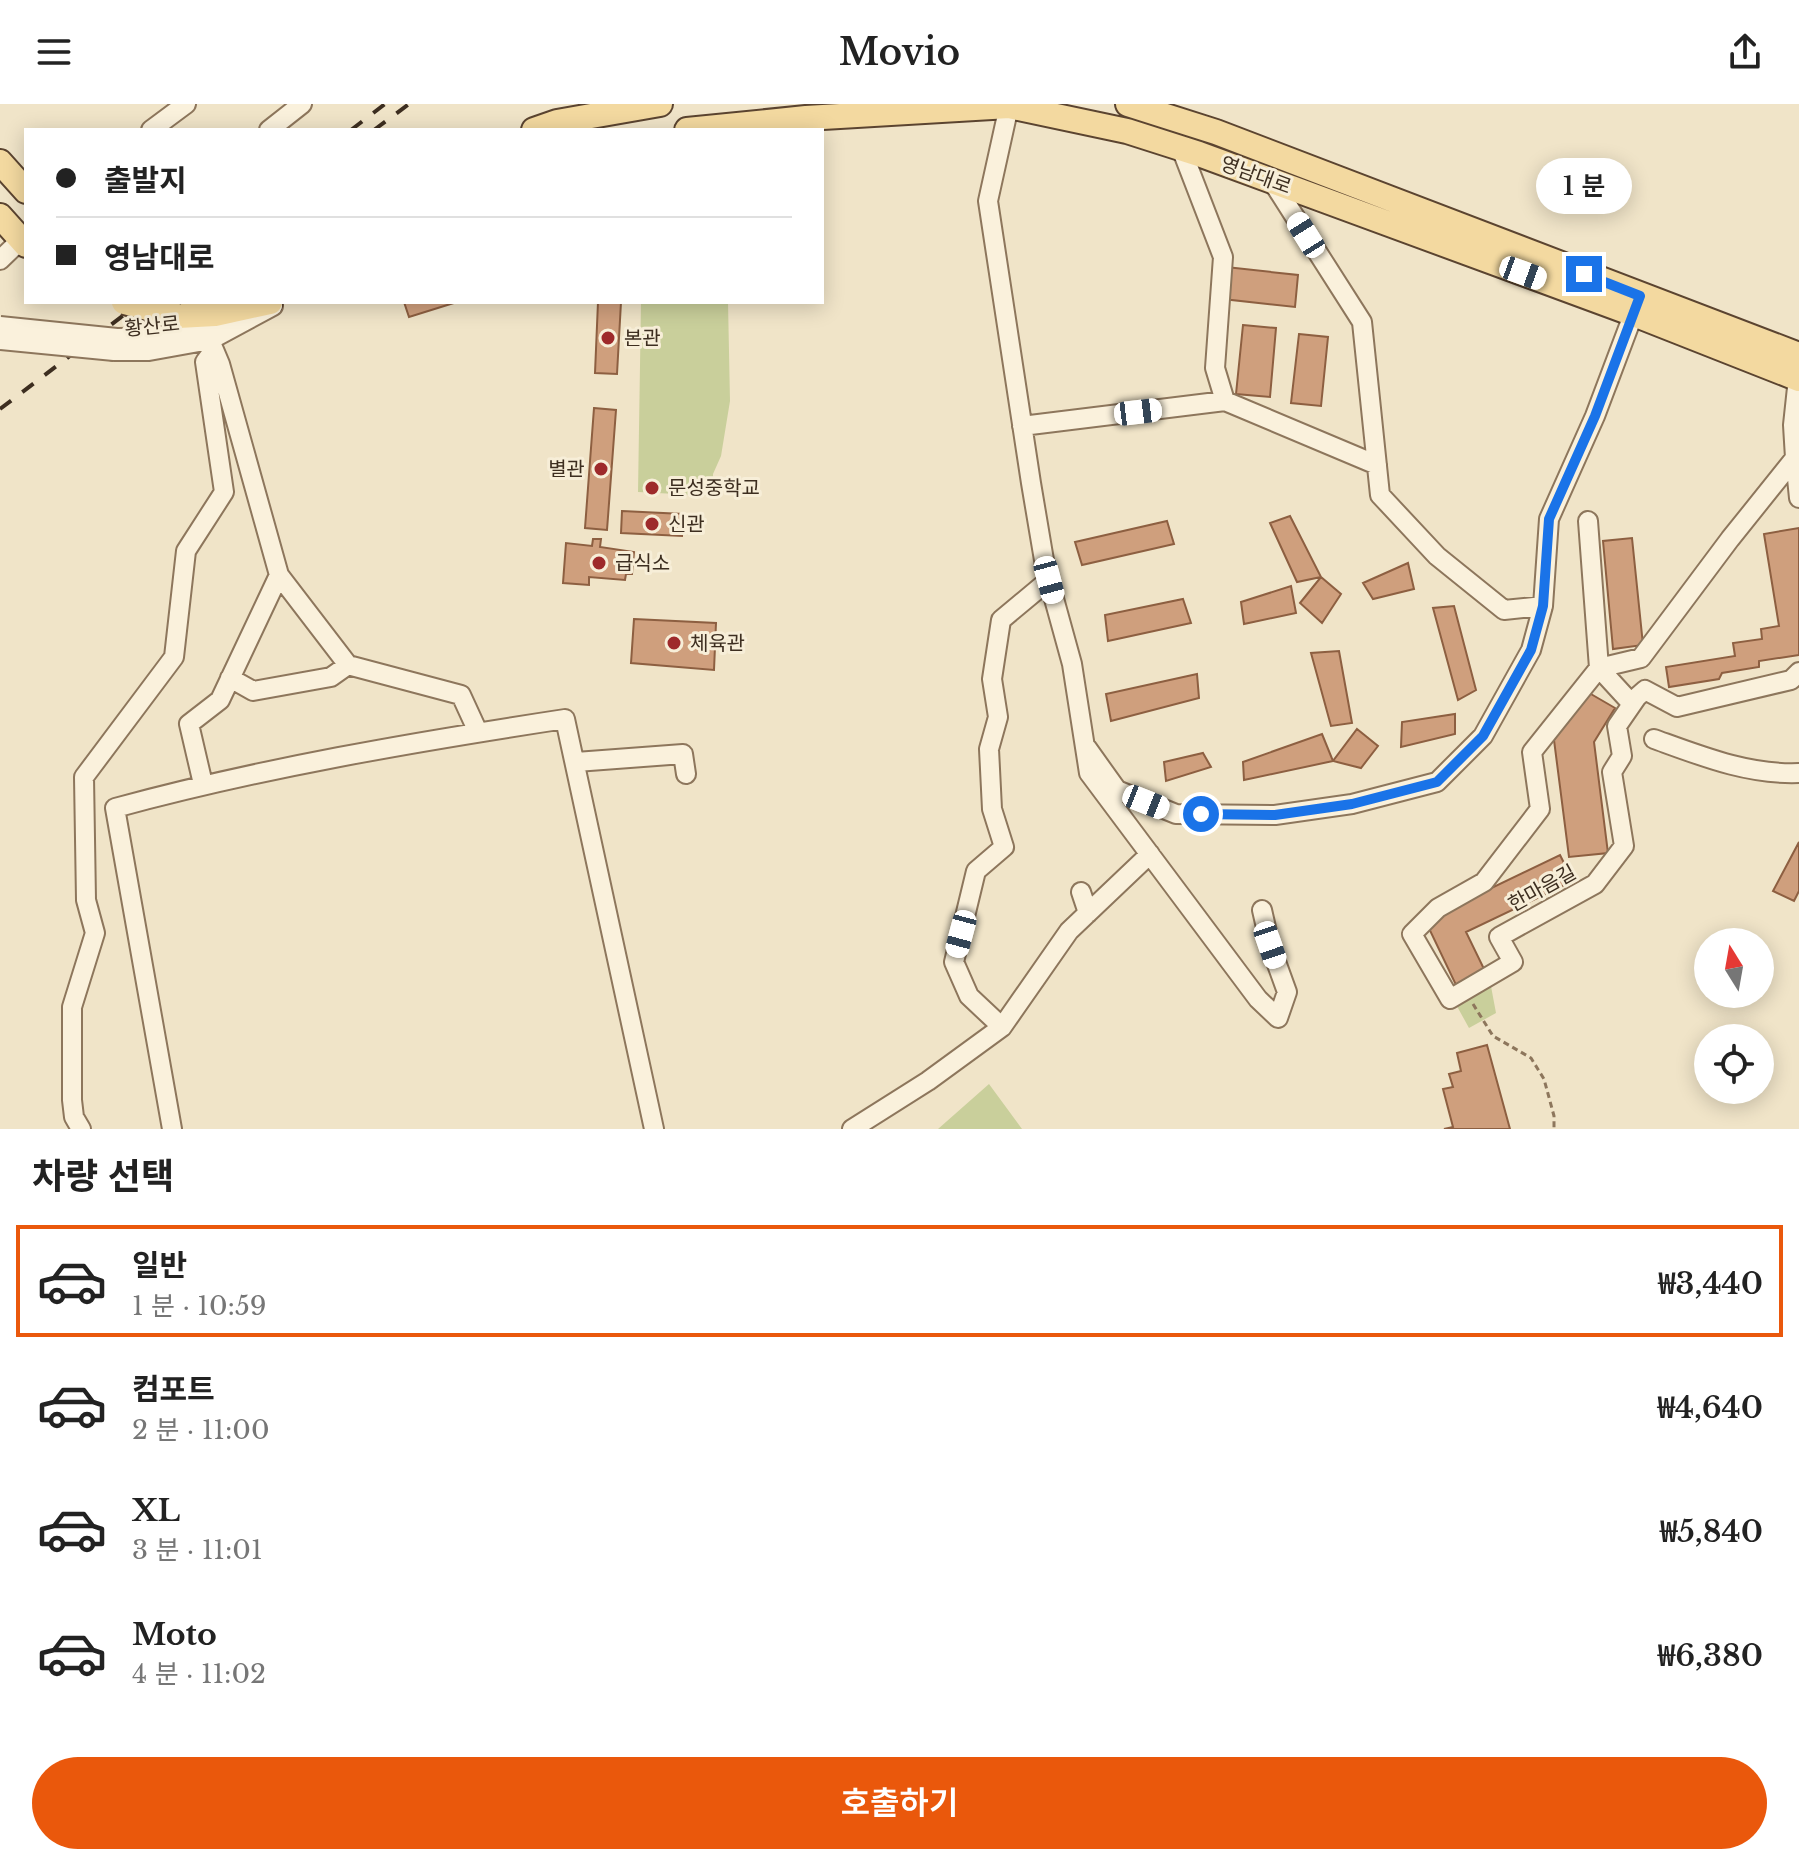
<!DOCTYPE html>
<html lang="ko">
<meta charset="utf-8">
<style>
:root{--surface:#fff;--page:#f6f6f6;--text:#222;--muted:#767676;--line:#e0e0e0;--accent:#ea580c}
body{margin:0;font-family:"Libre Baskerville","Noto Sans KR",serif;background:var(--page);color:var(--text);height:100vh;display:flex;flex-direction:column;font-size:30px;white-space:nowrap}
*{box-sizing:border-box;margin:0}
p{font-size:26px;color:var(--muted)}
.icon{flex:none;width:44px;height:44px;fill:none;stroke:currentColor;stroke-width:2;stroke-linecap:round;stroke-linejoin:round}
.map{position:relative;height:1025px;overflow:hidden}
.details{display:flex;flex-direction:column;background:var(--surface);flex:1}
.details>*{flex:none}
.guide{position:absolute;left:24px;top:24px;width:800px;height:176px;border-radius:0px;box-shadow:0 4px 20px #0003;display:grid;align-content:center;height:176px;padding:0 32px;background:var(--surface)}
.needle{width:52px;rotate:349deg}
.tools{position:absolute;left:1694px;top:824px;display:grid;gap:16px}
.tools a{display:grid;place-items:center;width:80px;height:80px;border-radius:50%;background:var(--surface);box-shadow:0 4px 20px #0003;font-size:40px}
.end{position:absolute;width:36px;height:36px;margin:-18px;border:10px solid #1a73e8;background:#fff;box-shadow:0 0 0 4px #fff}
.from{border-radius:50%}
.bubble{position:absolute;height:56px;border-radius:28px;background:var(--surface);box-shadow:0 4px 20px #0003;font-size:26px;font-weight:600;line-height:56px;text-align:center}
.car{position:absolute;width:24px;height:48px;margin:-24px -12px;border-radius:10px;box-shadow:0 0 6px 2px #0007;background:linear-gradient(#fff 24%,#345 0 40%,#fff 0 76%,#345 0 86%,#fff 0)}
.guide b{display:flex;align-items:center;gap:28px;height:76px;font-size:30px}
.guide b+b{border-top:2px solid var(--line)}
.guide i{width:20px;height:20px;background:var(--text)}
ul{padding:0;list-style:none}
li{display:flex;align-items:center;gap:24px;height:112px;margin:0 16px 12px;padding:0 16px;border:4px solid transparent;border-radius:0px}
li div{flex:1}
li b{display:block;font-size:30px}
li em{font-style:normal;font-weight:600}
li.on{border-color:var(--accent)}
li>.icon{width:72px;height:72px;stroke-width:1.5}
h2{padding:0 32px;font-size:36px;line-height:96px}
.primary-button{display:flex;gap:16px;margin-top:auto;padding:16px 32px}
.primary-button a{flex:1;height:92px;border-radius:48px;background:var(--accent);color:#fff;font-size:32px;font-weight:600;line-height:92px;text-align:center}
header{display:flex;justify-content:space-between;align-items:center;height:104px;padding:0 32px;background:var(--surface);font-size:36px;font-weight:600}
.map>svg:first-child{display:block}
.green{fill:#c9cf9b}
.building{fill:#cf9f7d;stroke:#8d5f41;stroke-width:2}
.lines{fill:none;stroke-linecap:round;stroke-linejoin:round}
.minor-casing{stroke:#8d765c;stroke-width:22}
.major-casing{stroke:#5b4430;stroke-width:28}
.path{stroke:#8d765c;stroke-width:3;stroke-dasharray:6 4;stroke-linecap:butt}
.minor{stroke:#faf1dc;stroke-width:18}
.major{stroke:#f3d9a0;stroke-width:24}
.rail{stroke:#3d2e20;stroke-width:4;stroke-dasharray:14 14;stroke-linecap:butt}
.minor-bridge-casing{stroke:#8d765c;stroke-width:22;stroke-linecap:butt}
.major-bridge-casing{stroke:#5b4430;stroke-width:28;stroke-linecap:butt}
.minor-bridge{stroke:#faf1dc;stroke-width:18}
.major-bridge{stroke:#f3d9a0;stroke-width:24}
.route{stroke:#1a73e8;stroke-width:10}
.poi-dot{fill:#9e2a2b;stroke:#f7eed8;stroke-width:3}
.labels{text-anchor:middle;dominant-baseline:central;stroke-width:6;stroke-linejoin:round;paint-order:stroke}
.street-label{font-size:20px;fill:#3d2e20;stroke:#f7eed8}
.poi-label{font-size:20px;fill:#3d2e20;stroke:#f7eed8;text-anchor:start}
</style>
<header><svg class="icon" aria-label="menu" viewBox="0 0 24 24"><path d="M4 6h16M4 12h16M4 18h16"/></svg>Movio<svg class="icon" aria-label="share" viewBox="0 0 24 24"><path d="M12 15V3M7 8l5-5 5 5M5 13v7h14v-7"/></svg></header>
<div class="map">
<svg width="1799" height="1025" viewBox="0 0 1799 1025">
<rect width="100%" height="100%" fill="#f0e4c8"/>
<!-- green -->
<path class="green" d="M 641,198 L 728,198 L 730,297 L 721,352 L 713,370 L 713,392 L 638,388 Z
M 1490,877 L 1496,909 L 1469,924 L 1453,895 Z
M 989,980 L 1022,1025 L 938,1025 Z"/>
<!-- building -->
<path class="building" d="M 1226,163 L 1298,171 L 1295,203 L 1223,195 Z
M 404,198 L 457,198 L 409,213 Z
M 598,198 L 621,198 L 617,270 L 595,269 Z
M 1243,221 L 1276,224 L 1270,293 L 1236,290 Z
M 1299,230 L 1328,233 L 1321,302 L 1291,299 Z
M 594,304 L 616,306 L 607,426 L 585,424 Z
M 622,407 L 683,410 L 682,432 L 621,429 Z
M 1290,412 L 1321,473 L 1297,478 L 1270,419 Z
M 1167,417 L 1174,440 L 1082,461 L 1075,438 Z
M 1799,424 L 1799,551 L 1759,557 L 1759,563 L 1722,569 L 1719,575 L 1669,583 L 1666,563 L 1735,552 L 1733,539 L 1762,535 L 1761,525 L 1779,522 L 1764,430 Z
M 1632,434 L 1643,541 L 1613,545 L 1603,437 Z
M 593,435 L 601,435 L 600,443 L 634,448 L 632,470 L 626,470 L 625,476 L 589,473 L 589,481 L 563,479 L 566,439 L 592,442 Z
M 1408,459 L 1414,485 L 1373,495 L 1363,479 Z
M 1321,473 L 1341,490 L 1322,519 L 1300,499 Z
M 1291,482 L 1296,509 L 1244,520 L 1241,498 Z
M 1183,495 L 1191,519 L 1108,537 L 1105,511 Z
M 1454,502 L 1476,586 L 1458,596 L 1433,504 Z
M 634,515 L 716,519 L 714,566 L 631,559 Z
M 1339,547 L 1352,619 L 1331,622 L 1311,549 Z
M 1197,570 L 1199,594 L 1111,617 L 1106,590 Z
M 1584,586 L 1615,604 L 1594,638 L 1608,749 L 1569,753 L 1554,636 Z
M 1455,610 L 1455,630 L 1401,643 L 1402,618 Z
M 1357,625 L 1378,642 L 1361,664 L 1333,657 Z
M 1322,630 L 1333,657 L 1244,676 L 1243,658 Z
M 1203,649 L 1211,663 L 1166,677 L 1164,658 Z
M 1799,738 L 1799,787 L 1794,797 L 1773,787 Z
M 1560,751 L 1573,777 L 1466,828 L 1485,867 L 1456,881 L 1425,816 Z
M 1487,941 L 1510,1025 L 1444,1025 L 1453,1023 L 1443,985 L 1453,983 L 1449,970 L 1461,967 L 1457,949 Z"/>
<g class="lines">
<!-- minor casing -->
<g class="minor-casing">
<path id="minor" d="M 1009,2 L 988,97 L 1031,379 L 1045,462 L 1072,560 L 1089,669 L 1258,895 L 1278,914 L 1287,888 L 1270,841 L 1262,806
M 151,26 L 186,0
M 269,26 L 302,0
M 1181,44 L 1223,153 L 1215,264 L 1225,297
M 1272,77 L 1362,218 L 1380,391 L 1437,452 L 1504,506 L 1543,502
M 0,156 L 26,131
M 204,222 L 220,260 L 279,471 L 348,561 L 461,591 L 478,628
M 117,234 C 150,234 182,232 212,217
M 114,247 L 149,247 L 210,236 L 273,202
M 1799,265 L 1793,321 L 1795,354 L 1799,357
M 1022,322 L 1225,297 L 1377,361
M 1795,354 L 1730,435 L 1641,554 L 1599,564 L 1532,648 L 1540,705 L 1484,778 L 1438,804 L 1412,830 L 1450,895 L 1513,858 L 1499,833 L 1595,780 L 1624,742 L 1612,668 L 1622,652 L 1617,622 L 1637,593 L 1645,586 L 1677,603 L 1791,576 L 1799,568
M 1795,354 L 1799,394
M 1588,417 L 1599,564 L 1632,600
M 230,574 L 253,587 L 331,573 L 348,561
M 1654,635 C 1701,652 1748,671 1799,669
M 1087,644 L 1117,686 L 1176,710 L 1275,711 L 1352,700 L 1437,678 L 1483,632 L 1531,546 L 1543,502 L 1549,415 L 1595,312 L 1638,198
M 576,658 L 683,650 L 686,670
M 203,680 L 189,620 L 220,596 L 279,471
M 1081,788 L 1088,809
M 1002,923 L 969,892 L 954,858 L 976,767 L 1004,743 L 992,705 L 989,645 L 998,613 L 992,575 L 1001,516 L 1049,476
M 81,1025 L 74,1013 L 72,996 L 72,903 L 95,829 L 86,796 L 84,673 L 174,553 L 186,447 L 224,388 L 205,258 L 214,246
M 172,1025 L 115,704 C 262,664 414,638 565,615 L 654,1025
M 852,1025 L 928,977 L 1002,923 L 1069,827 L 1150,750"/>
</g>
<!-- major casing -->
<g class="major-casing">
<path id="major" d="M 1128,0 L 1216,28 L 1799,251
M 534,26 L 557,18 L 660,0
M 687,26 L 806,14 L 1009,2 L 1127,27 L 1199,50 L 1634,210 L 1799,275
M 0,58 L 26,87
M 0,112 L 26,141
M 178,212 L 215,210 L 270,198"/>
</g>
<!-- path -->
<path class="path" d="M 1473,900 L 1493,932 L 1531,954 L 1544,975 L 1554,1012 L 1554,1025"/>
<!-- minor -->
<use href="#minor" class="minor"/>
<!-- major -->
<use href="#major" class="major"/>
<!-- rail -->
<path class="rail" d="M 351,26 L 385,0
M 374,26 L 409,0
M 0,305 L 141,198"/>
<!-- minor-bridge casing -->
<g class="minor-bridge-casing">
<path id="minor-bridge" d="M 0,222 L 117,234
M 1,236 L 114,247"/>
</g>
<!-- major-bridge casing -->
<g class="major-bridge-casing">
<path id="major-bridge" d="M 124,198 L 178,212"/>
</g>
<!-- minor-bridge -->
<use href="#minor-bridge" class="minor-bridge"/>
<!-- major-bridge -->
<use href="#major-bridge" class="major-bridge"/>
</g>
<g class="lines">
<!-- route -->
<path class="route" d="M 1201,710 L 1275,711 L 1352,700 L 1437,678 L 1483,632 L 1531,546 L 1543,502 L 1549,415 L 1595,312 L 1640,192 L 1584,170"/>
</g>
<!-- markers -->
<g class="poi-dot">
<circle cx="608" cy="234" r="8"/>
<circle cx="601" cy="365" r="8"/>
<circle cx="652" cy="384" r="8"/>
<circle cx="652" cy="420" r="8"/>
<circle cx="599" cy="459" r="8"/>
<circle cx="674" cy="539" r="8"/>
</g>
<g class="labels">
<!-- street labels -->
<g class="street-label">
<text transform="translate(1256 71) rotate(20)">영남대로</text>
<text transform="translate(152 222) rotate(-6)">황산로</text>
<text transform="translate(1542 784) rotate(-29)">한마음길</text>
</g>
<!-- poi labels -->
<g class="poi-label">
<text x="624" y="234">본관</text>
<text x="585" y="365" text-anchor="end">별관</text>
<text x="668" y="384">문성중학교</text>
<text x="668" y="420">신관</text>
<text x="615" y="459">급식소</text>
<text x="690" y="539">체육관</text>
</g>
</g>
</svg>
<div class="tools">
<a><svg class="needle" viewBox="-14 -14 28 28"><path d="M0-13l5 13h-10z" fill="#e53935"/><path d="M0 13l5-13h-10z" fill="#767676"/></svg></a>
<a><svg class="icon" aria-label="locate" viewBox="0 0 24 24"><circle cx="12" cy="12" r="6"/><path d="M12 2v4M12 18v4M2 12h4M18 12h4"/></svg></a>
</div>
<i class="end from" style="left:1201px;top:710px"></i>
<i class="end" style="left:1584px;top:170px"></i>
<div class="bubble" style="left:1536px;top:54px;width:96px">1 분</div>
<i class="car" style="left:1306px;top:131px;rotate:328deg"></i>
<i class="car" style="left:1523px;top:169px;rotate:110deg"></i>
<i class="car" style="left:1138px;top:308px;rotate:83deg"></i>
<i class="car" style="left:1049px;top:476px;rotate:165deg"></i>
<i class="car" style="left:1146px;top:698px;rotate:112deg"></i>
<i class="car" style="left:961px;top:830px;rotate:195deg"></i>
<i class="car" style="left:1270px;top:841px;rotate:161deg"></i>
<div class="guide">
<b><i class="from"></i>출발지</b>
<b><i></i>영남대로</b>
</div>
</div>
<section class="details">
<h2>차량 선택</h2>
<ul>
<li class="on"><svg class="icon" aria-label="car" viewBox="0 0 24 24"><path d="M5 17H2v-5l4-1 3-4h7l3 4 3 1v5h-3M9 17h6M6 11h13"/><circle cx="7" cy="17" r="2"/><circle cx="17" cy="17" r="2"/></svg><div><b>일반</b><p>1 분 · 10:59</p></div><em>₩3,440</em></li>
<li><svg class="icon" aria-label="car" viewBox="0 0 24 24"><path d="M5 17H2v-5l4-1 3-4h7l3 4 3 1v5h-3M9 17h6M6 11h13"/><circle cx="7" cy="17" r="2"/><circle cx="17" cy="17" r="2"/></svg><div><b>컴포트</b><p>2 분 · 11:00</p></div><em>₩4,640</em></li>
<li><svg class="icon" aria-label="car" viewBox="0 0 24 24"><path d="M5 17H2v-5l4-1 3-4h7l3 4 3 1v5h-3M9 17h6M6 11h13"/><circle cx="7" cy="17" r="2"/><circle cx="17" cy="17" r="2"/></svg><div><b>XL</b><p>3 분 · 11:01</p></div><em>₩5,840</em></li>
<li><svg class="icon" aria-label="car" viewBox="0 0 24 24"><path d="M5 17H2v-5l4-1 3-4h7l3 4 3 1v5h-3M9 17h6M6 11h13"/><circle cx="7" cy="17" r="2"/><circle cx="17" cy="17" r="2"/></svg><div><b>Moto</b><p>4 분 · 11:02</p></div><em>₩6,380</em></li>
</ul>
<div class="primary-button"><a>호출하기</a></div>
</section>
